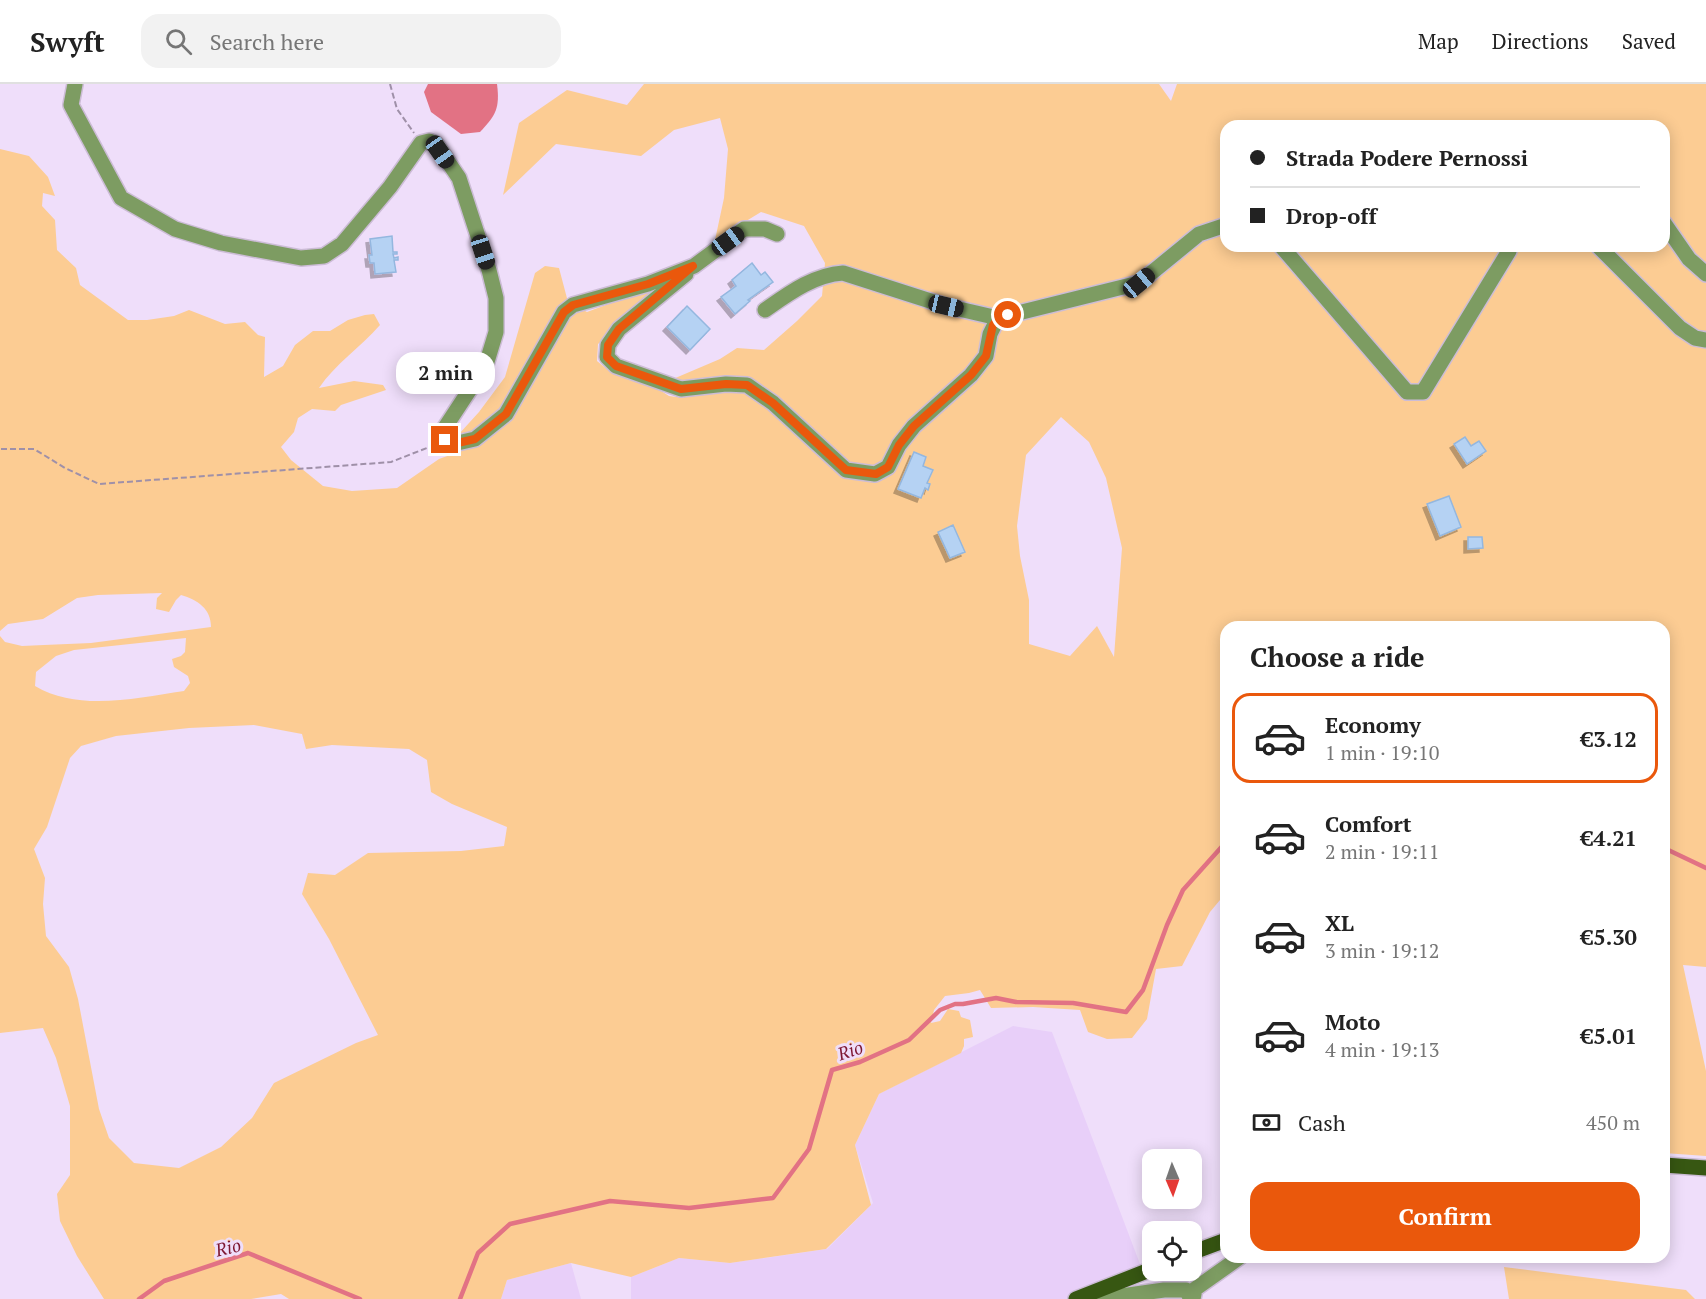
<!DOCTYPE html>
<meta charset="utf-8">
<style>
:root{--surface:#fff;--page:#f2f2f2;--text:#222;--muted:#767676;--line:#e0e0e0;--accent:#ea580c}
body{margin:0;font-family:"PT Serif",serif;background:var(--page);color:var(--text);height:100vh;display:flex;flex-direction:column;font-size:22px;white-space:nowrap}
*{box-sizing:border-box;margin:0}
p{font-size:20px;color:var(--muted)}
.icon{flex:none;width:33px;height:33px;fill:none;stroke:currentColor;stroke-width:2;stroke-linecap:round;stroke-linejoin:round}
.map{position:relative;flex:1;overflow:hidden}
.sheet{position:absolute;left:1220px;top:537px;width:450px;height:642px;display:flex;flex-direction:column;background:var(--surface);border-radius:18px;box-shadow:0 3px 15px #0003}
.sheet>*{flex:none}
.top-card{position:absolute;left:1220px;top:36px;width:450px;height:132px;border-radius:18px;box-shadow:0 3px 15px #0003;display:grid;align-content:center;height:132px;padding:0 30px;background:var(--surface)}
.needle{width:39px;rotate:178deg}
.buttons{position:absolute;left:1142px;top:1065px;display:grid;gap:12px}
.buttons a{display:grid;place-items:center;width:60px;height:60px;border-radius:12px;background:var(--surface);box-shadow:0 3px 15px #0003;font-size:30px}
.end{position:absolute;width:27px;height:27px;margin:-14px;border:8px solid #ea580c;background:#fff;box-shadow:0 0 0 3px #fff}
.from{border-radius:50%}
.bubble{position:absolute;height:42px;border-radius:18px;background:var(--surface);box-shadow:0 3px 15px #0003;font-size:20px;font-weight:700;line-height:42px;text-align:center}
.car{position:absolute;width:18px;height:36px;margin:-18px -9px;border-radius:8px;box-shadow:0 0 4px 2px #0007;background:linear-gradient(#222 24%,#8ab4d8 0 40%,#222 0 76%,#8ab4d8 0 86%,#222 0)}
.top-card b{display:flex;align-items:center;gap:21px;height:57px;font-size:22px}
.top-card b+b{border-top:2px solid var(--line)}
.top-card i{width:15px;height:15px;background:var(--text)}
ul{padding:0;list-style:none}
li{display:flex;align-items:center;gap:18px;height:90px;margin:0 12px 9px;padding:0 18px;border:3px solid transparent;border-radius:18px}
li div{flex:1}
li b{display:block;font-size:22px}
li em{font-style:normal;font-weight:700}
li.current{border-color:var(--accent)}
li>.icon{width:54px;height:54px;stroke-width:1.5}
h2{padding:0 30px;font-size:27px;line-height:72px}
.pay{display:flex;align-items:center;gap:15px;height:66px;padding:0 30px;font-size:22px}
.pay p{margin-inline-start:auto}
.action{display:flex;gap:12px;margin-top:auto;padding:12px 30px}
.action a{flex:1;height:69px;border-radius:18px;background:var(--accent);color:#fff;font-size:24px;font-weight:700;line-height:69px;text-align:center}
header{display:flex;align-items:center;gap:36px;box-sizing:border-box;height:84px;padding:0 30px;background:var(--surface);border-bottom:2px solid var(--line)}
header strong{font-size:28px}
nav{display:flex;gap:33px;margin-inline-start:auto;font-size:21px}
.search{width:420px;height:54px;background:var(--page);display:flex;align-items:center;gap:15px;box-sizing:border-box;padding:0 21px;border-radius:18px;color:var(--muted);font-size:22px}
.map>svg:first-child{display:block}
.built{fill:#e8cff9}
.green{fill:#fccc93;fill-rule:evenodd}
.water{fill:#e27284}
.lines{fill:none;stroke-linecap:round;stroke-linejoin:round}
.stream{stroke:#e27284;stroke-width:4.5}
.building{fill:#b5d2f3;stroke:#94b7df;stroke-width:1.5;filter:url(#shadow)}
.minor-casing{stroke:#ccbcd6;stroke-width:18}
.major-casing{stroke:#ccbcd6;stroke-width:18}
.path{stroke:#9f90a8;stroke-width:2;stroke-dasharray:6 3;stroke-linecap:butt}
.minor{stroke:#7d9c62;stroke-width:15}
.major{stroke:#375712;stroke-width:15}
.route{stroke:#ea580c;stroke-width:8}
.labels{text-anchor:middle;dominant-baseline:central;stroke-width:6;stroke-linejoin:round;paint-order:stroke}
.water-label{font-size:18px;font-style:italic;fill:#7d1732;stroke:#efdefa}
</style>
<header>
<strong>Swyft</strong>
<div class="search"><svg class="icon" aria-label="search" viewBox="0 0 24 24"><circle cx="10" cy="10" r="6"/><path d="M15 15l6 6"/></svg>Search here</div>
<nav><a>Map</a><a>Directions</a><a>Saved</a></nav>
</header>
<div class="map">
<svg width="1706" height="1215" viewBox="0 0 1706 1215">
<defs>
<filter id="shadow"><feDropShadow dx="-4" dy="4" stdDeviation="0" flood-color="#0004"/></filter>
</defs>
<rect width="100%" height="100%" fill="#efdefa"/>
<!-- built -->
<path class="built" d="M 1013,942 L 1052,948 L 1143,1188 L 1076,1215 L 631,1215 L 631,1193 L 679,1174 L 730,1179 L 827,1165 L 873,1119 L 855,1061 L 879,1010 Z
M 571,1179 L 581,1215 L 501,1215 L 507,1196 Z"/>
<!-- green -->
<path class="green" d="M 644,0 L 1159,0 L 1171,17 L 1177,0 L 1706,0 L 1706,883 L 1683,881 L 1706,987 L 1706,1072 L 1664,1069 L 1664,543 L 1226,543 L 1225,810 L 1210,828 L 1182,882 L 1156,885 L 1147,935 L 1132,954 L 1107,955 L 1088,948 L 1080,926 L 1033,923 L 991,924 L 980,906 L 969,909 L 945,912 L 934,926 L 931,939 L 940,937 L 948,925 L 959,927 L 961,933 L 970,936 L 973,953 L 964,955 L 964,962 L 961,969 L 879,1010 L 855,1061 L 871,1121 L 826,1165 L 730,1179 L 679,1174 L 631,1193 L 571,1179 L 507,1196 L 501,1215 L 289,1215 L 281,1210 L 251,1215 L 104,1215 L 77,1172 L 60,1137 L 57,1110 L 70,1091 L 70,1022 L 56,974 L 43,944 L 0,949 L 0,552 L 5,558 L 22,562 L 44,561 L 91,559 L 211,543 C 211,525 198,516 181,511 L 176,516 L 169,528 L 156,525 L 157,514 L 162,509 L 98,511 L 77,514 L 43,535 L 8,540 L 0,547 L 0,65 L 29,72 L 48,93 L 55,112 L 43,109 L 42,122 L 55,136 L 57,166 L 76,184 L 80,201 L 128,236 L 147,236 L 174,232 L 189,226 L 225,240 L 245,238 L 258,251 L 265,253 L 264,293 L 283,282 L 295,261 L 313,247 L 330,247 L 348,236 L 365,231 L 374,230 L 380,241 C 361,263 335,280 319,304 L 354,297 L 383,301 L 386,306 L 341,321 L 335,327 L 312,325 L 298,334 L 294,348 L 281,363 L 291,376 L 323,402 L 352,407 L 397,404 L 439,375 L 461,367 L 459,350 L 479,328 L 505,293 L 535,189 L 545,182 L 559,184 L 568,218 L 587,228 L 673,196 L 598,260 L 597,277 L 608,286 L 655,303 L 669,312 L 684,314 L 673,295 L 720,275 L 737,264 L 764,266 L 797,237 L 822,212 L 825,179 L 804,142 L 761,128 L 715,156 L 724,114 L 728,65 L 720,34 L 674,46 L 641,72 L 556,60 L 503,111 L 519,39 L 567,6 L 627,21 ZM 1226,42 L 1664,42 L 1664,162 L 1226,162 ZM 1061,333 L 1089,358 L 1106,394 L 1122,464 L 1114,573 L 1097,542 L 1070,572 L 1029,560 L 1029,516 L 1020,472 L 1017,442 L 1026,371 ZM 186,554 L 185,568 L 181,572 L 172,575 L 174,583 L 188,592 L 190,599 L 184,607 C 136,614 79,628 35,602 L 36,588 L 56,572 L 74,566 ZM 254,641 L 302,650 L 306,665 L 332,661 L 409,665 L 427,676 L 431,708 L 452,720 L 507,743 L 504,762 L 461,767 L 368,769 L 335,791 L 308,789 L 302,810 L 329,855 L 378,951 L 356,959 L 274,999 L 252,1034 L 221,1063 L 179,1084 L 134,1079 L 109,1054 L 99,1025 L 78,915 L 69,883 L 46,852 L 43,820 L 45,794 L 34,765 L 47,743 L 70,674 L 81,662 L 116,652 L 189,644 Z
M 1504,1183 L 1686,1206 L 1695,1215 L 1509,1215 Z"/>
<!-- water -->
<path class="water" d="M 428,0 L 497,0 C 500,24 496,31 480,48 L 461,50 L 431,28 L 424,8 Z"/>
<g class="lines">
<!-- stream -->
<path class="stream" d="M 1664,764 L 1706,784
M 139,1215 L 164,1197 L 248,1169 L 360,1215
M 460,1215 L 478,1169 L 510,1140 L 610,1117 L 689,1124 L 773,1114 L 809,1065 L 832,986 L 860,978 L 909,956 L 940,926 L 955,920 L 963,920 L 996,914 L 1016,918 L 1073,919 L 1126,928 L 1143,906 L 1167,841 L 1183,806 L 1226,758"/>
</g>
<!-- building -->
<path class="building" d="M 392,152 L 393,168 L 397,168 L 397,170 L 393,170 L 394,174 L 398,173 L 398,176 L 394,176 L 396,188 L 375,190 L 374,179 L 370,179 L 369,171 L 372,171 L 370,155 Z
M 752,179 L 761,191 L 765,188 L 773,198 L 748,216 L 750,217 L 735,230 L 721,213 L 736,202 L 732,196 Z
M 687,222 L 710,245 L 690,266 L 667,243 Z
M 1465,353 L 1471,362 L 1479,357 L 1486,367 L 1467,380 L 1454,360 Z
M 914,368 L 926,373 L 923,382 L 933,386 L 927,399 L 930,400 L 928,406 L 925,404 L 921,414 L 898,405 Z
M 1449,412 L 1461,443 L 1440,452 L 1427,420 Z
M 953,441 L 965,468 L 950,474 L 938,448 Z
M 1468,453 L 1482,453 L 1483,464 L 1468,465 Z"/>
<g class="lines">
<!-- minor casing -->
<g class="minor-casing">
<path id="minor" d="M 75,0 L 71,21 L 121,114 L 175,145 L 221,159 L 301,174 L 324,172 L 342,160 L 390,103 L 421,59 L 429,57 L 436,60 L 459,94 L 489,186 L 496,214 L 496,248 L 486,281 L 444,345 L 445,356 L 453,360 L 475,355 L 506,330 L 564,228 L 573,221 L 648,200 L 694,182 L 744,145 L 765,145 L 777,150
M 1664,139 L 1689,175 L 1706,190
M 1281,162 L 1407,308 L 1423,308 L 1509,167 L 1510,162
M 1598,162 L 1680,244 L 1695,254 L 1706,256
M 686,190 L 619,245 L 608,261 L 607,273 L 616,282 L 681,305 L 726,300 L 747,301 L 773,319 L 846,386 L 875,390 L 888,383 L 899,361 L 914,342 L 971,291 L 986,272 L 990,250 L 998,234 L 1139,199 L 1199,150 L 1226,141
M 765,226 C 788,210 813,191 843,189 L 946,222 L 998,234
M 1100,1215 L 1164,1206 L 1186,1206 L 1191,1215
M 1193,1215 L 1195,1205 L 1240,1173"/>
</g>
<!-- major casing -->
<g class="major-casing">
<path id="major" d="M 1664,1081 L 1706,1084
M 1191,1169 L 1226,1156
M 1076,1215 L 1152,1185"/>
</g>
<!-- path -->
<path class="path" d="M 390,0 L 397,25 L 414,49
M 1,365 L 34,365 L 65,384 L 99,400 L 391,378 L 432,362"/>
<!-- minor -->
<use href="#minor" class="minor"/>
<!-- major -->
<use href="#major" class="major"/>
</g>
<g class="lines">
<!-- route -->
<path class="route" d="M 445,356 L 453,360 L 475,355 L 506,330 L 564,228 L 573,221 L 648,200 L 693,182 L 619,245 L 608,261 L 607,273 L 616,282 L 681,305 L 726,300 L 747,301 L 773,319 L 846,386 L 876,390 L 888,383 L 899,361 L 914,342 L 971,291 L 986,272 L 993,241 L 998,234 L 1008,231"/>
</g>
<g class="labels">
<!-- water labels -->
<g class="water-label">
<text transform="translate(850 966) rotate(-19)">Rio</text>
<text transform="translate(228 1163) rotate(-14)">Rio</text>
</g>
</g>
</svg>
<div class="buttons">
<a><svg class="needle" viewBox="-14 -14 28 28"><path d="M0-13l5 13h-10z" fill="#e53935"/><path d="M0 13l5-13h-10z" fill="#767676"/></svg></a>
<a><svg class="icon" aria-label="locate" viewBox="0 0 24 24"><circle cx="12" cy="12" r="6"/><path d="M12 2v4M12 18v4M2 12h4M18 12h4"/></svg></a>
</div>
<i class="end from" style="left:1008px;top:231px"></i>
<i class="end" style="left:445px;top:356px"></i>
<div class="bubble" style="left:396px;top:268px;width:99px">2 min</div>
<i class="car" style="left:440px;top:68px;rotate:145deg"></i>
<i class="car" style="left:728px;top:157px;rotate:54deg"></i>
<i class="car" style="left:483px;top:168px;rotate:162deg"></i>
<i class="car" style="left:1139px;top:199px;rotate:50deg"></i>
<i class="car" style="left:946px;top:222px;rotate:103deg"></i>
<div class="top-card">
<b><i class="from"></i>Strada Podere Pernossi</b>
<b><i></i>Drop-off</b>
</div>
<section class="sheet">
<h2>Choose a ride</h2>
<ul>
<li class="current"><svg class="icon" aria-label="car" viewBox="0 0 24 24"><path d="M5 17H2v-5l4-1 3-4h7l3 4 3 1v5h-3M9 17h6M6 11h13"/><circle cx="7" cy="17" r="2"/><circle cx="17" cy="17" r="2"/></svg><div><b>Economy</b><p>1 min · 19:10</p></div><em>€3.12</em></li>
<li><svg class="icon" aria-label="car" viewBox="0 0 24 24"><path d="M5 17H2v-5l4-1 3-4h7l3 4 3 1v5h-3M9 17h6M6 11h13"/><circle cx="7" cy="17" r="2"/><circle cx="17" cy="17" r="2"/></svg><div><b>Comfort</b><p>2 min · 19:11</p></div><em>€4.21</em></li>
<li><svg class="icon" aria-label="car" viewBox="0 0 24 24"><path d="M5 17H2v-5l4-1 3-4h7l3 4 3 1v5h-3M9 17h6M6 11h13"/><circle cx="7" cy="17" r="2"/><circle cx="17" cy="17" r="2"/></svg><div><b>XL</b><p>3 min · 19:12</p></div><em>€5.30</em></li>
<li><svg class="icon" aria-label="car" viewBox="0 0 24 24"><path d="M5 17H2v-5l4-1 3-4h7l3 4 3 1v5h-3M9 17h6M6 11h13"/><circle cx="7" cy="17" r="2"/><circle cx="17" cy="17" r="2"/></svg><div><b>Moto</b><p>4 min · 19:13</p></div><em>€5.01</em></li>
</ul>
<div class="pay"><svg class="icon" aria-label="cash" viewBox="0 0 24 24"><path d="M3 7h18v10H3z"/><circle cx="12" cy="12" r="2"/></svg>Cash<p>450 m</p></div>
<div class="action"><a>Confirm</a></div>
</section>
</div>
